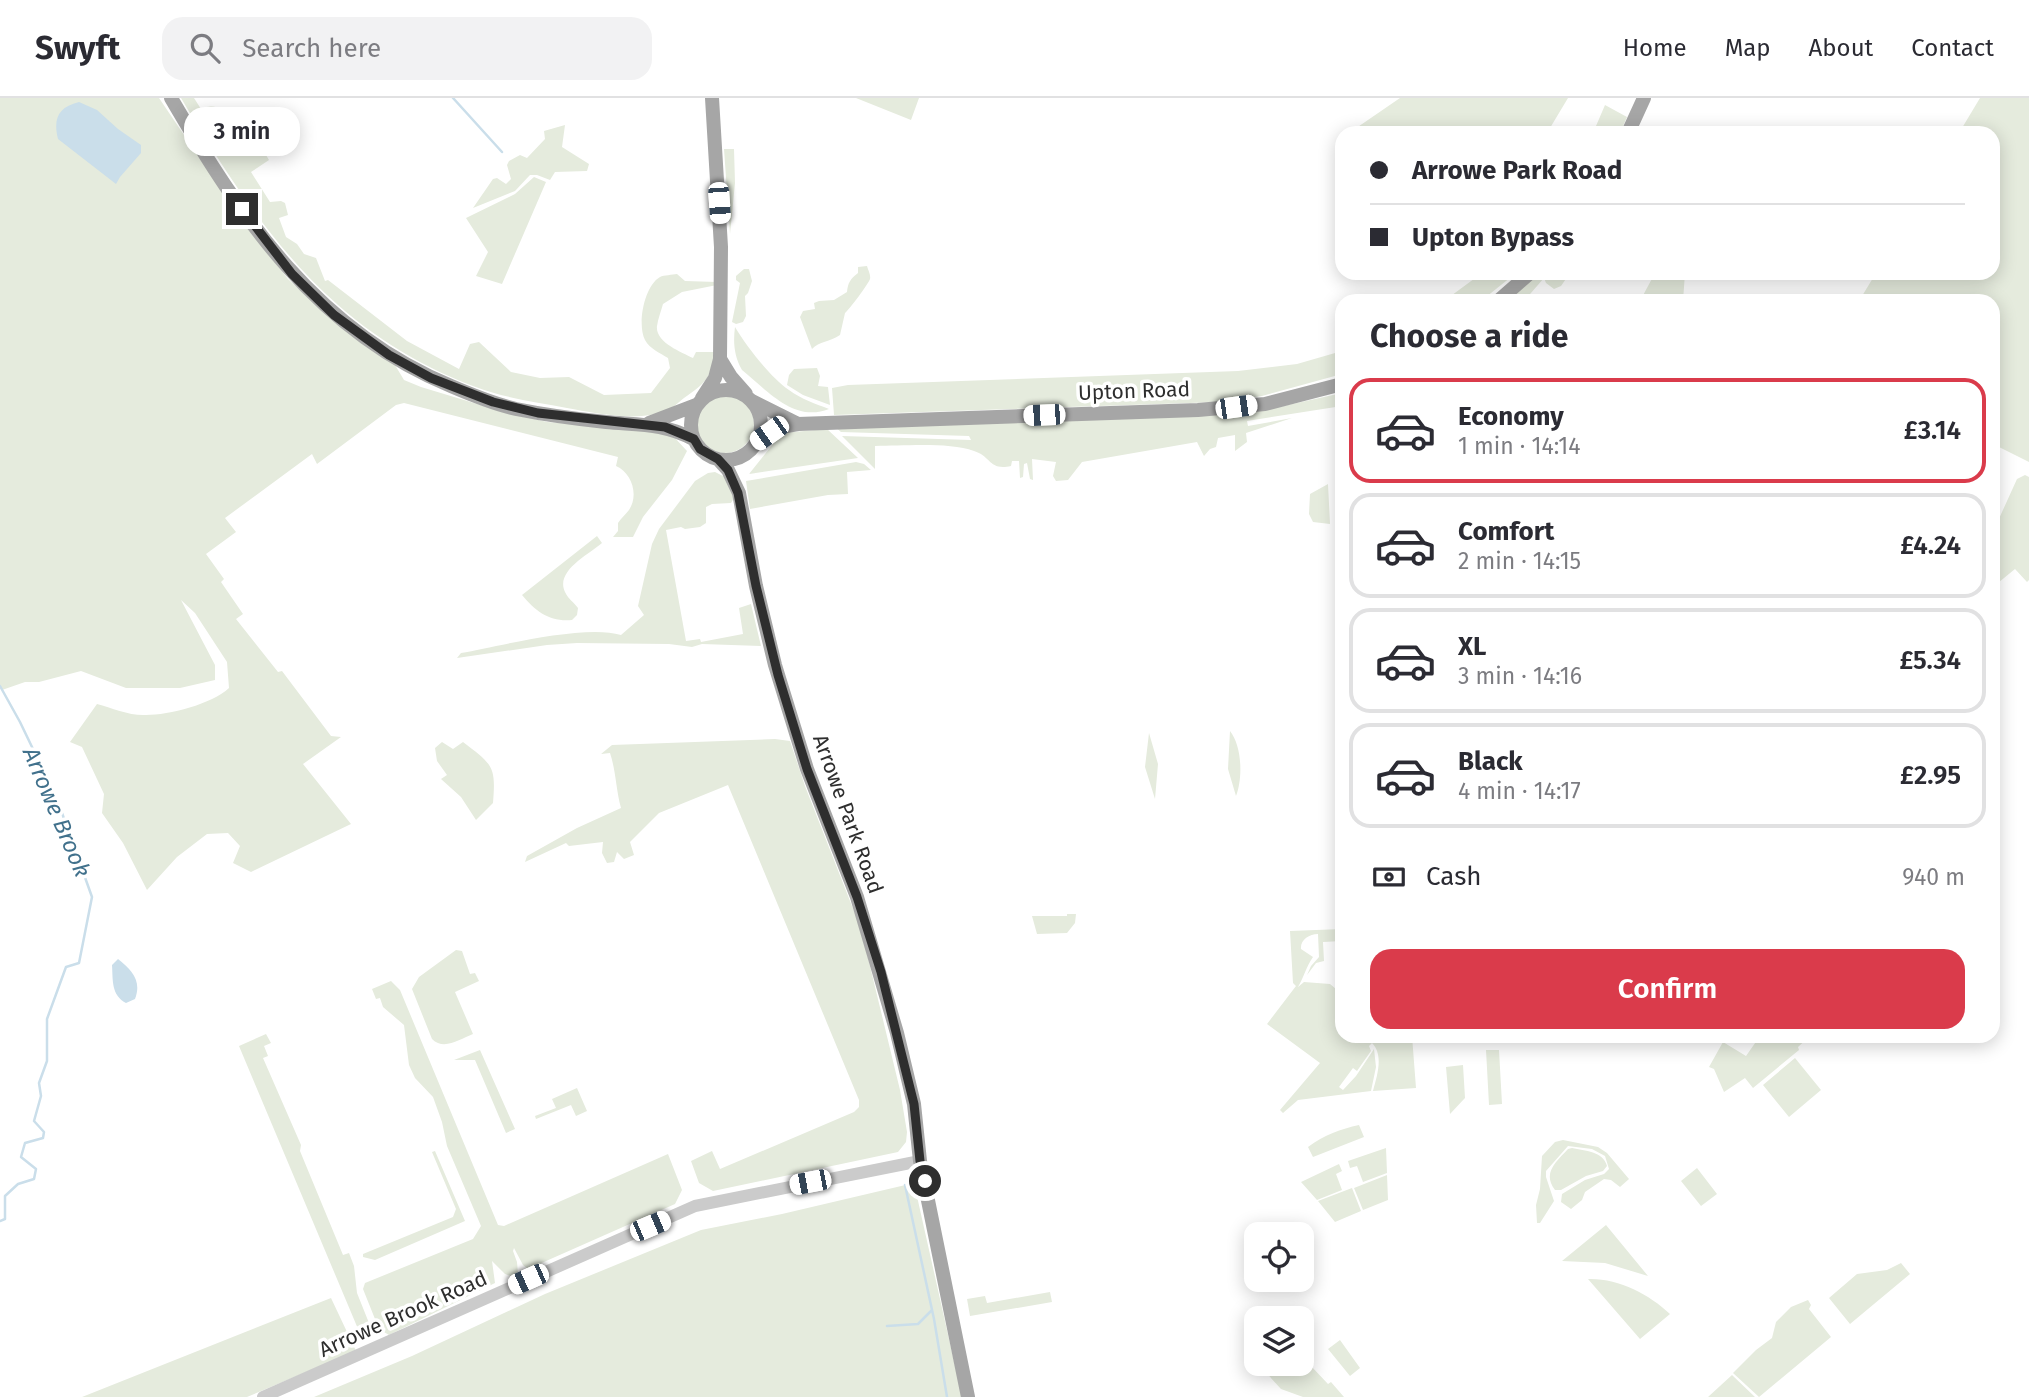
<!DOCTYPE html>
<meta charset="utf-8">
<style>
:root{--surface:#fff;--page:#f2f2f3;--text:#2b2b33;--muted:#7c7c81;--line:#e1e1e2;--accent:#da3b4b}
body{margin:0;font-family:"Fira Sans",sans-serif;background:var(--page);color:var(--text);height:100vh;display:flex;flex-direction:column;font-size:26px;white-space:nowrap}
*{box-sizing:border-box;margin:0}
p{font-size:23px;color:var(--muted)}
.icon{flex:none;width:38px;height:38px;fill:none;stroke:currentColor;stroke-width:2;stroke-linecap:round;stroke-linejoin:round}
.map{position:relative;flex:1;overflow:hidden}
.panel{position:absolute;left:1335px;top:196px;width:665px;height:749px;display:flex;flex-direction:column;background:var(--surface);border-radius:21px;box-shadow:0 4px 18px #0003}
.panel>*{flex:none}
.top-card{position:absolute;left:1335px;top:28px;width:665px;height:154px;border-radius:21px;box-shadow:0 4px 18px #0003;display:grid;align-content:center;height:154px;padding:0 35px;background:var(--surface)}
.tools{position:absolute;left:1244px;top:1124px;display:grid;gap:14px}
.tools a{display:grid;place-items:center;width:70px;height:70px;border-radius:14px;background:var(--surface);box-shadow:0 4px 18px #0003;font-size:35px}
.end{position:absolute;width:32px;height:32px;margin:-16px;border:9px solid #2e2e2e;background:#fff;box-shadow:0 0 0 4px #fff}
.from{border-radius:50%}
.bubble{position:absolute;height:49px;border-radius:21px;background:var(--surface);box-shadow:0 4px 18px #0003;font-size:23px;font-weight:600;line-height:49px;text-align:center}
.car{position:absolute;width:21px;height:42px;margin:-21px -10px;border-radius:9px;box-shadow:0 0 5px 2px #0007;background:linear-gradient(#fff 24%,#345 0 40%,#fff 0 76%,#345 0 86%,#fff 0)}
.top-card b{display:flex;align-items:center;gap:24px;height:66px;font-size:26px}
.top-card b+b{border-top:2px solid var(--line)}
.top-card i{width:18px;height:18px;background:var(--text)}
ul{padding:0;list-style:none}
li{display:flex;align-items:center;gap:21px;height:105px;margin:0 14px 10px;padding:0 21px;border:4px solid var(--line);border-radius:21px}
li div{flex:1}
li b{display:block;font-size:26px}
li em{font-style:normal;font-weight:600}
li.selected{border-color:var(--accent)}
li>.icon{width:63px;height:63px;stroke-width:1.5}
h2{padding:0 35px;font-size:32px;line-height:84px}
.pay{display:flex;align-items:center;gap:18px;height:77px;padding:0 35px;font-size:26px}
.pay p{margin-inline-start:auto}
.primary-button{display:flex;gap:14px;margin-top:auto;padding:14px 35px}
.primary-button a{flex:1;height:80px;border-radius:21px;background:var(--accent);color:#fff;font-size:28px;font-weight:600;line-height:80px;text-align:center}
header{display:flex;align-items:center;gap:42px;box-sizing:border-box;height:98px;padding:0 35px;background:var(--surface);border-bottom:2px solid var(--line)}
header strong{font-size:33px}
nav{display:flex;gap:38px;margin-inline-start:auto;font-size:24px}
.search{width:490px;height:63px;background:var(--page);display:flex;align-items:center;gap:18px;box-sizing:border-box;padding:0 24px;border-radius:21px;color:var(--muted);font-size:26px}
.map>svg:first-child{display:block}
.green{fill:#e5ebdd}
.water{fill:#cadeea}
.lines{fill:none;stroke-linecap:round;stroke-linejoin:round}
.stream{stroke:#cadeea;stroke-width:2.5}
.minor{stroke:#cbcbcb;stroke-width:12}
.major{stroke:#a6a6a6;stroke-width:14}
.route{stroke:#2e2e2e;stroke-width:9}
.labels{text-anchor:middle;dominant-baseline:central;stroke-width:7;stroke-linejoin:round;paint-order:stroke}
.street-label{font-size:21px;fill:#2e2e2e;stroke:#fff}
.water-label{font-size:23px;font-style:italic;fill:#41718c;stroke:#fff}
</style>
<header>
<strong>Swyft</strong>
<div class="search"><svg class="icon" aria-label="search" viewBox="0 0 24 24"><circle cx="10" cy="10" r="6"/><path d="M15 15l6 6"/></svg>Search here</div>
<nav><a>Home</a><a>Map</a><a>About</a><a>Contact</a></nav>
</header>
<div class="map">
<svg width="2029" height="1299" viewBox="0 0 2029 1299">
<rect width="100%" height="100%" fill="#fff"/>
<!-- green -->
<path class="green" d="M 0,0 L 159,0 L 241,121 L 288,181 L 328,218 L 395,267 L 404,282 L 421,289 L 497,312 L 547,324 L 660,333 L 674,339 L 687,353 L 672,382 L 643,419 L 633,439 L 613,439 L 618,433 L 618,425 C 621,420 626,416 629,412 C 639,397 632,375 616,368 L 618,359 L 404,305 L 396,307 L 317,366 L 312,356 L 225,420 L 236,434 L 206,456 L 224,481 L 221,484 L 243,516 L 236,521 L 278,574 L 282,573 L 331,638 L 341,639 L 303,666 L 351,726 L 251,774 L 233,765 L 240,748 L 228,735 L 207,736 L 177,759 L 147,792 L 123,745 L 102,715 L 104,696 L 82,649 L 70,644 L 97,606 C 112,610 130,618 146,617 C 169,617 212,606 229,590 L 227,564 L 195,515 L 181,502 L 215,567 L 215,582 L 180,590 L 126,590 L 81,573 L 39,584 L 25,584 L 2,592 L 0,588 Z
M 181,0 L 194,0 L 201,11 C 211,7 216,8 224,14 L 223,25 L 227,26 L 237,22 L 246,24 L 269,62 L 251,74 L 270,104 L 281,103 L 285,105 L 288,117 L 279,120 L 286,139 L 297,146 L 304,156 L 316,160 L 325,183 L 328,182 L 407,243 L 459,271 L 470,246 L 479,244 L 511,274 L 540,280 L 569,279 L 604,297 L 651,295 L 670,270 L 668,260 C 660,255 650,251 645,242 C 637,227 644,188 660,179 C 664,177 672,177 677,176 L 685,183 L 717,184 L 717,187 L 682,194 L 663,206 C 661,213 658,221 657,228 C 655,244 681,254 693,260 L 696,254 L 714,254 C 713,279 704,286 684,300 C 679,304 673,310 667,312 C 640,325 595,315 567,310 C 543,305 518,302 494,295 C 438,278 382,246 338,207 C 273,150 225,74 181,0 Z
M 856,0 L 919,0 L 911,22 Z
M 1400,0 L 1568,0 L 1547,35 L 1349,35 Z
M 1980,0 L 2029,0 L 2029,364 L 1993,346 L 1993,203 L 1859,203 L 1876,175 L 1993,175 L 1993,35 L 1959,35 Z
M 1605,7 L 1627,19 L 1620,35 L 1593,35 Z
M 565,27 L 562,49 L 589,66 L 587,73 L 555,74 L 550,82 L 537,77 L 530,77 L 515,93 L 473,110 L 493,81 L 497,80 L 506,86 L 511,81 L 507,67 L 509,63 L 520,57 L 527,60 L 545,41 L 544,33 Z
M 724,51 L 734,51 L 735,85 L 730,136 Z
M 534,79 L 546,84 L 502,186 L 476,178 L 488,154 L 466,120 L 515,96 Z
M 867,168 C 868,172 871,177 870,181 C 869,185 849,212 845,215 L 840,237 C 830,244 819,243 812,251 L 800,219 L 803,213 L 815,211 L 814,205 L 819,203 L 834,202 L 847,194 C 848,185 850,181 858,175 L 858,169 Z
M 744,171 L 749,171 L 752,183 L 748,195 L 745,198 L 746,218 L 743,224 L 736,226 L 732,224 L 740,185 L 736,182 L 736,178 Z
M 1482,175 L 1516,175 L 1481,203 L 1444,203 Z
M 1539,175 L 1549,175 L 1548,177 L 1553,179 L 1556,175 L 1570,175 L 1561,188 L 1554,191 L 1546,185 L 1544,180 L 1524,203 L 1508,203 Z
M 1655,175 L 1685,175 L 1683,203 L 1640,203 Z
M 735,229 C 747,249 770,279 789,292 C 801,301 816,306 829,311 C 794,325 767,292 742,272 C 734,258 733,244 735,229 Z
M 1342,253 L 1342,276 L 1262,298 L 1220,304 L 834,317 L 832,290 L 848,287 L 1238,273 L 1297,266 Z
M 817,270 L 820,278 L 818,288 L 828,289 L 830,307 L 803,297 L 787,287 L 789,277 L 794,271 Z
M 1342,295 L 1342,308 L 1247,323 L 1248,328 L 1292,320 L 1246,335 L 1247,344 L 1235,353 L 1235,337 L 1218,340 L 1216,349 L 1210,351 L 1204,358 L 1197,344 L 1082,364 L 1068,382 L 1056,383 L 1053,378 L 1056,364 L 1032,361 L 1033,382 L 1030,381 L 1027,365 L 1024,366 L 1023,379 L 1020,380 L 1019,363 L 1012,363 L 1011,368 C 989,373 991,358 974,353 C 949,344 903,348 875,348 L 875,371 L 842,338 L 971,342 L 969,338 L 841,334 L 834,328 L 1279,309 Z
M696 326a29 29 0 1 1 58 0a29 29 0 1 1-58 0Z
M 827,331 L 858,360 L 749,376 L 782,335 Z
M 856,364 L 864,366 L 871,372 L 847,374 L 848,396 L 828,397 L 750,411 L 746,383 Z
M 715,374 L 727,380 L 734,400 L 731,405 L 712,406 L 706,409 L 706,425 L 700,429 L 685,431 L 681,429 L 666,432 L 686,543 L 700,541 L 701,544 L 743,536 L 739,510 L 751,506 L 761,548 L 702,546 L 692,549 L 669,546 L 577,545 L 547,547 L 457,560 L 461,555 C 500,548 585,526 621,537 L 644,517 L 638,508 L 652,446 L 659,431 L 695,383 L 708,375 Z
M 2025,377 L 2029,379 L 2029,482 L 2027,484 L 2015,471 L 1993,489 L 1993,434 L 2017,381 Z
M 1328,386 L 1330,426 L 1313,424 L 1309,416 L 1310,396 Z
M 597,438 L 602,445 C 588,457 555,473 565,494 C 569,502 573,503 578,510 L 577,517 L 572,522 C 550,524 536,514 522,497 Z
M 1230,633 C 1242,648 1243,680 1236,698 L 1228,671 Z
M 1149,635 L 1158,666 L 1155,701 L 1145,669 Z
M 775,641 L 790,643 L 805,688 L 861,831 L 900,992 L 907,1034 L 906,1044 L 898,1054 L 713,1093 L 699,1085 L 691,1063 L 712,1053 L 720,1071 L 854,1014 L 859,1009 L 859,1002 L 728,687 L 659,715 L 630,744 L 634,757 L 624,761 L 617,754 L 614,764 L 607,765 L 602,755 L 603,744 L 569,748 L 566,745 L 525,764 L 527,758 L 577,730 L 621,710 C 616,692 616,673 610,655 L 601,656 L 612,647 Z
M 442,644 L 453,651 L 463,644 C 493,667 496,668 493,705 L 476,722 L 461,699 L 441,681 L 447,677 L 437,663 L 435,650 Z
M 1067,816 L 1076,816 L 1075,825 L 1067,835 L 1037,836 L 1032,818 L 1067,818 Z
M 1342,831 L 1342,843 L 1323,844 L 1324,863 L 1316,865 L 1307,877 L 1311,868 L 1319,859 L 1318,836 C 1309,836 1300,842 1301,851 L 1313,859 C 1306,869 1304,879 1298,889 L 1304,884 L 1330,886 L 1342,896 L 1342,938 L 1371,938 L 1369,942 L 1372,944 L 1374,938 L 1412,938 L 1416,990 L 1373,993 C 1377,978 1384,957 1372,945 L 1369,948 L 1371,953 L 1357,973 L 1353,970 L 1339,989 L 1343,992 L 1356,978 L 1374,951 L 1376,969 L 1371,993 L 1298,1002 L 1283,1015 L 1280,1012 L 1320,965 L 1267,926 L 1296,888 L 1293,885 L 1290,833 Z
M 456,852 L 462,853 L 470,876 L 475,875 L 479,883 L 455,894 L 473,936 C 460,941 444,953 432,941 L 412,891 L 419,879 Z
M 391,883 L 400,892 L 498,1127 L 504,1128 L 668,1056 L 682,1092 L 675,1106 L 528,1171 L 523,1167 L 514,1150 L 513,1153 L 517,1164 L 518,1176 L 514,1179 L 505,1176 L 492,1163 L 495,1185 L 389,1237 L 379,1231 L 363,1191 L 365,1185 L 473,1141 L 481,1128 L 447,1048 L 442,1024 L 433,999 L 415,980 L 409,967 L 404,927 L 383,909 L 380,900 L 376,901 L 372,891 Z
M 266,936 L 271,945 L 264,948 L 268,958 L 263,960 L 301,1047 L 300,1053 L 343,1157 L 349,1155 L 354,1168 L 357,1195 L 371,1230 L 374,1234 L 374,1238 L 369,1242 L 361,1238 L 239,948 Z
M 1760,938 L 1810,938 L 1798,949 L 1799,952 L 1753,990 L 1745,980 L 1724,994 L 1714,971 L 1709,969 L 1723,944 L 1746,958 Z
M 480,952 L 515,1031 L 506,1035 L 475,962 L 454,962 Z
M 1486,952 L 1499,952 L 1502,1006 L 1489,1007 Z
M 1795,960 L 1821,992 L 1789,1019 L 1763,987 Z
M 1463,967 L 1465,1000 L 1450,1016 L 1446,969 Z
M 577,990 L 587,1013 L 576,1018 L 571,1007 L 536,1021 L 535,1018 L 556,1010 L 552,1001 Z
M 1359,1027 L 1364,1039 L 1313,1059 L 1308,1049 C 1324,1037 1341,1031 1359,1027 Z
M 1563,1042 L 1598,1049 L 1607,1055 L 1629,1081 L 1620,1089 L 1611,1082 L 1604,1081 L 1585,1094 L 1582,1102 L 1571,1111 L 1561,1104 L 1562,1096 L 1585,1082 L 1604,1076 L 1609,1071 L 1605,1058 L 1592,1051 L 1568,1048 L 1546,1073 L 1546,1079 L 1554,1103 L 1540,1125 L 1537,1125 L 1536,1107 L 1540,1091 L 1542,1058 L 1555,1044 Z
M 1386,1050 L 1387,1075 L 1363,1084 L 1357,1068 L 1350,1070 L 1348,1063 Z
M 1572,1050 C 1585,1053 1603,1053 1607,1068 L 1603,1073 L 1586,1078 L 1561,1092 L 1555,1092 C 1542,1075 1556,1064 1568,1051 Z
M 435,1053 L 465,1123 L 375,1162 L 363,1159 L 363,1156 L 453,1119 L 456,1111 L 432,1054 Z
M 1339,1066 L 1342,1073 L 1336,1076 L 1342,1092 L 1317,1102 L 1301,1084 Z
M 1697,1070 L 1717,1096 L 1701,1108 L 1681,1083 Z
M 1387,1077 L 1388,1102 L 1363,1112 L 1354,1090 Z
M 914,1085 L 962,1299 L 314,1299 L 412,1258 L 545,1196 L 701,1132 L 782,1116 Z
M 1352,1090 L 1361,1113 L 1335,1124 L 1318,1103 Z
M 1606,1127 L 1648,1178 L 1605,1165 L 1562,1163 Z
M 1901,1165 L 1910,1176 L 1850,1226 L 1829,1200 L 1857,1176 L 1887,1172 Z
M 1588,1181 C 1618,1180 1649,1196 1670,1216 L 1640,1241 Z
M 1050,1194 L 1052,1204 L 970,1218 L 967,1201 L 985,1198 L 987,1205 Z
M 331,1200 L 356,1253 L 247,1299 L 82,1299 Z
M 1808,1202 L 1811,1207 L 1809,1211 L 1831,1239 L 1759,1299 L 1733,1275 L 1756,1252 L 1772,1240 L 1776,1224 L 1791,1209 Z
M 1340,1242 L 1360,1270 L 1350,1278 L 1328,1251 Z
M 1302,1250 L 1314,1265 L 1311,1268 L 1328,1286 L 1331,1284 L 1344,1299 L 1303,1299 L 1281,1291 L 1261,1269 L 1266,1265 L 1302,1265 Z
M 1732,1277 L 1755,1299 L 1708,1299 Z"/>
<!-- water -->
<path class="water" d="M 79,4 L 97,12 L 118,31 L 141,47 L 141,55 L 120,79 L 116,86 L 58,41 C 53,21 58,9 79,4 Z
M 118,861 C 132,872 142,883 135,901 L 126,905 C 111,897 113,882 112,867 Z"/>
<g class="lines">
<!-- stream -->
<path class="stream" d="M 453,0 L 502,54
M 0,588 L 20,624 L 57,701 L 92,799 L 79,865 L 66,869 L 47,921 L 47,963 L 39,985 L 41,998 L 34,1023 L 44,1034 L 43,1040 L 25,1045 L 21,1059 L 36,1071 L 34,1081 L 18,1086 L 5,1098 L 5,1121 L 0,1123
M 905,1087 L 934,1221 L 947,1299
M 887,1228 L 918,1226 L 932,1212"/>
<!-- minor -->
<path class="minor" d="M 263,1299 L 695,1108 L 920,1063"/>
<!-- major -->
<path class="major" d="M 171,0 C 241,120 317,233 451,288 C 472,297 494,306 516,311 C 546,317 576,321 606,324 C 637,327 665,325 693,341
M 1628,35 L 1644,0
M 1498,203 L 1530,175
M 720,261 L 731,279 L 746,296
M691 327a35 35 0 1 1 70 0a35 35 0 1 1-70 0Z
M 702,300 L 715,280 L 720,261 L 721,149 L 712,0
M 752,303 L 798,326
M 649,325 L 696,307
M 757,344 L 781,329 L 798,326 L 1198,312 L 1265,306 L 1342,286
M 718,361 L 728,372 L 739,395 L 756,488 L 775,567 L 807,671 L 857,799 L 897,935 L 914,1006 L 920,1063 L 968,1299"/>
</g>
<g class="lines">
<!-- route -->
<path class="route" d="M 242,111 L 292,176 L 334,217 L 389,257 L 431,280 L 493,304 L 538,315 L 665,329 L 694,341 L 700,351 L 718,361 L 728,372 L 738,395 L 756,488 L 778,577 L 807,671 L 857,799 L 881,874 L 914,1006 L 920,1063 L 925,1083"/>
</g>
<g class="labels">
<!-- street labels -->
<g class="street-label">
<text transform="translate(1134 293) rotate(-2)">Upton Road</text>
<text transform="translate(848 716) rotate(70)">Arrowe Park Road</text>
<text transform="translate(403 1216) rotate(-24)">Arrowe Brook Road</text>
</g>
<!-- water labels -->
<g class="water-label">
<text transform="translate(57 714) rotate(67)">Arrowe Brook</text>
</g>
</g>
</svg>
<div class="tools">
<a><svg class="icon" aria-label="locate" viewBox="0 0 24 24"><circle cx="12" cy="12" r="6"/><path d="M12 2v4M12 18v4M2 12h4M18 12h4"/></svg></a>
<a><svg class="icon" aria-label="layers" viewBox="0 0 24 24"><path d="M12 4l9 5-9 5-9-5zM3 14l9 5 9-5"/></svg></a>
</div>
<i class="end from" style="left:925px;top:1083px"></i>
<i class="end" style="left:242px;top:111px"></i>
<div class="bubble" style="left:184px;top:9px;width:116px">3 min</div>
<i class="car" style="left:719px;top:105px;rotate:176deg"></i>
<i class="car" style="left:1236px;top:309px;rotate:82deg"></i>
<i class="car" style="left:1044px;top:317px;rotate:268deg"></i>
<i class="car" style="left:769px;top:335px;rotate:235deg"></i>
<i class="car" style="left:810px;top:1084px;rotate:259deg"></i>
<i class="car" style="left:650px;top:1128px;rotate:67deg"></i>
<i class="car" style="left:528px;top:1181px;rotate:246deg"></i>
<div class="top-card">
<b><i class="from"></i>Arrowe Park Road</b>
<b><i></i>Upton Bypass</b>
</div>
<section class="panel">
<h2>Choose a ride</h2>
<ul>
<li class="selected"><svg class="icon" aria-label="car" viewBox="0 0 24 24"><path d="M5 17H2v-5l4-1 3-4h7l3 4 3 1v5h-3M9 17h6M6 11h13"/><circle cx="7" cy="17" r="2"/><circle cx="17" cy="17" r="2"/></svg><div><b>Economy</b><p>1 min · 14:14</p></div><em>£3.14</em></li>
<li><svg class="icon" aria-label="car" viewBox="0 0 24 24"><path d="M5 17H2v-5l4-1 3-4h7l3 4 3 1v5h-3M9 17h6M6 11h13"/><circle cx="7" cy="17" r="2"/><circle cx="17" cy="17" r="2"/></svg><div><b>Comfort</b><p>2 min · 14:15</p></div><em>£4.24</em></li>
<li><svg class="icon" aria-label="car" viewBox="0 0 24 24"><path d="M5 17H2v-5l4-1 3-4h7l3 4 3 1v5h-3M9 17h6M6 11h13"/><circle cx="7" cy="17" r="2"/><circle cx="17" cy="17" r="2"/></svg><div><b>XL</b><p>3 min · 14:16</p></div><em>£5.34</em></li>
<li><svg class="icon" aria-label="car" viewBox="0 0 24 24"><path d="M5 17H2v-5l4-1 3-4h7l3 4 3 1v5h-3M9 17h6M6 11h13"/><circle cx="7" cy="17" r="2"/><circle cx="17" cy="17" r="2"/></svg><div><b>Black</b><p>4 min · 14:17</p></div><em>£2.95</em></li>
</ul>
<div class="pay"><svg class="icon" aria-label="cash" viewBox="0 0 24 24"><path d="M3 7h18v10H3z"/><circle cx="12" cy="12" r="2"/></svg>Cash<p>940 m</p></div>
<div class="primary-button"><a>Confirm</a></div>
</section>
</div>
